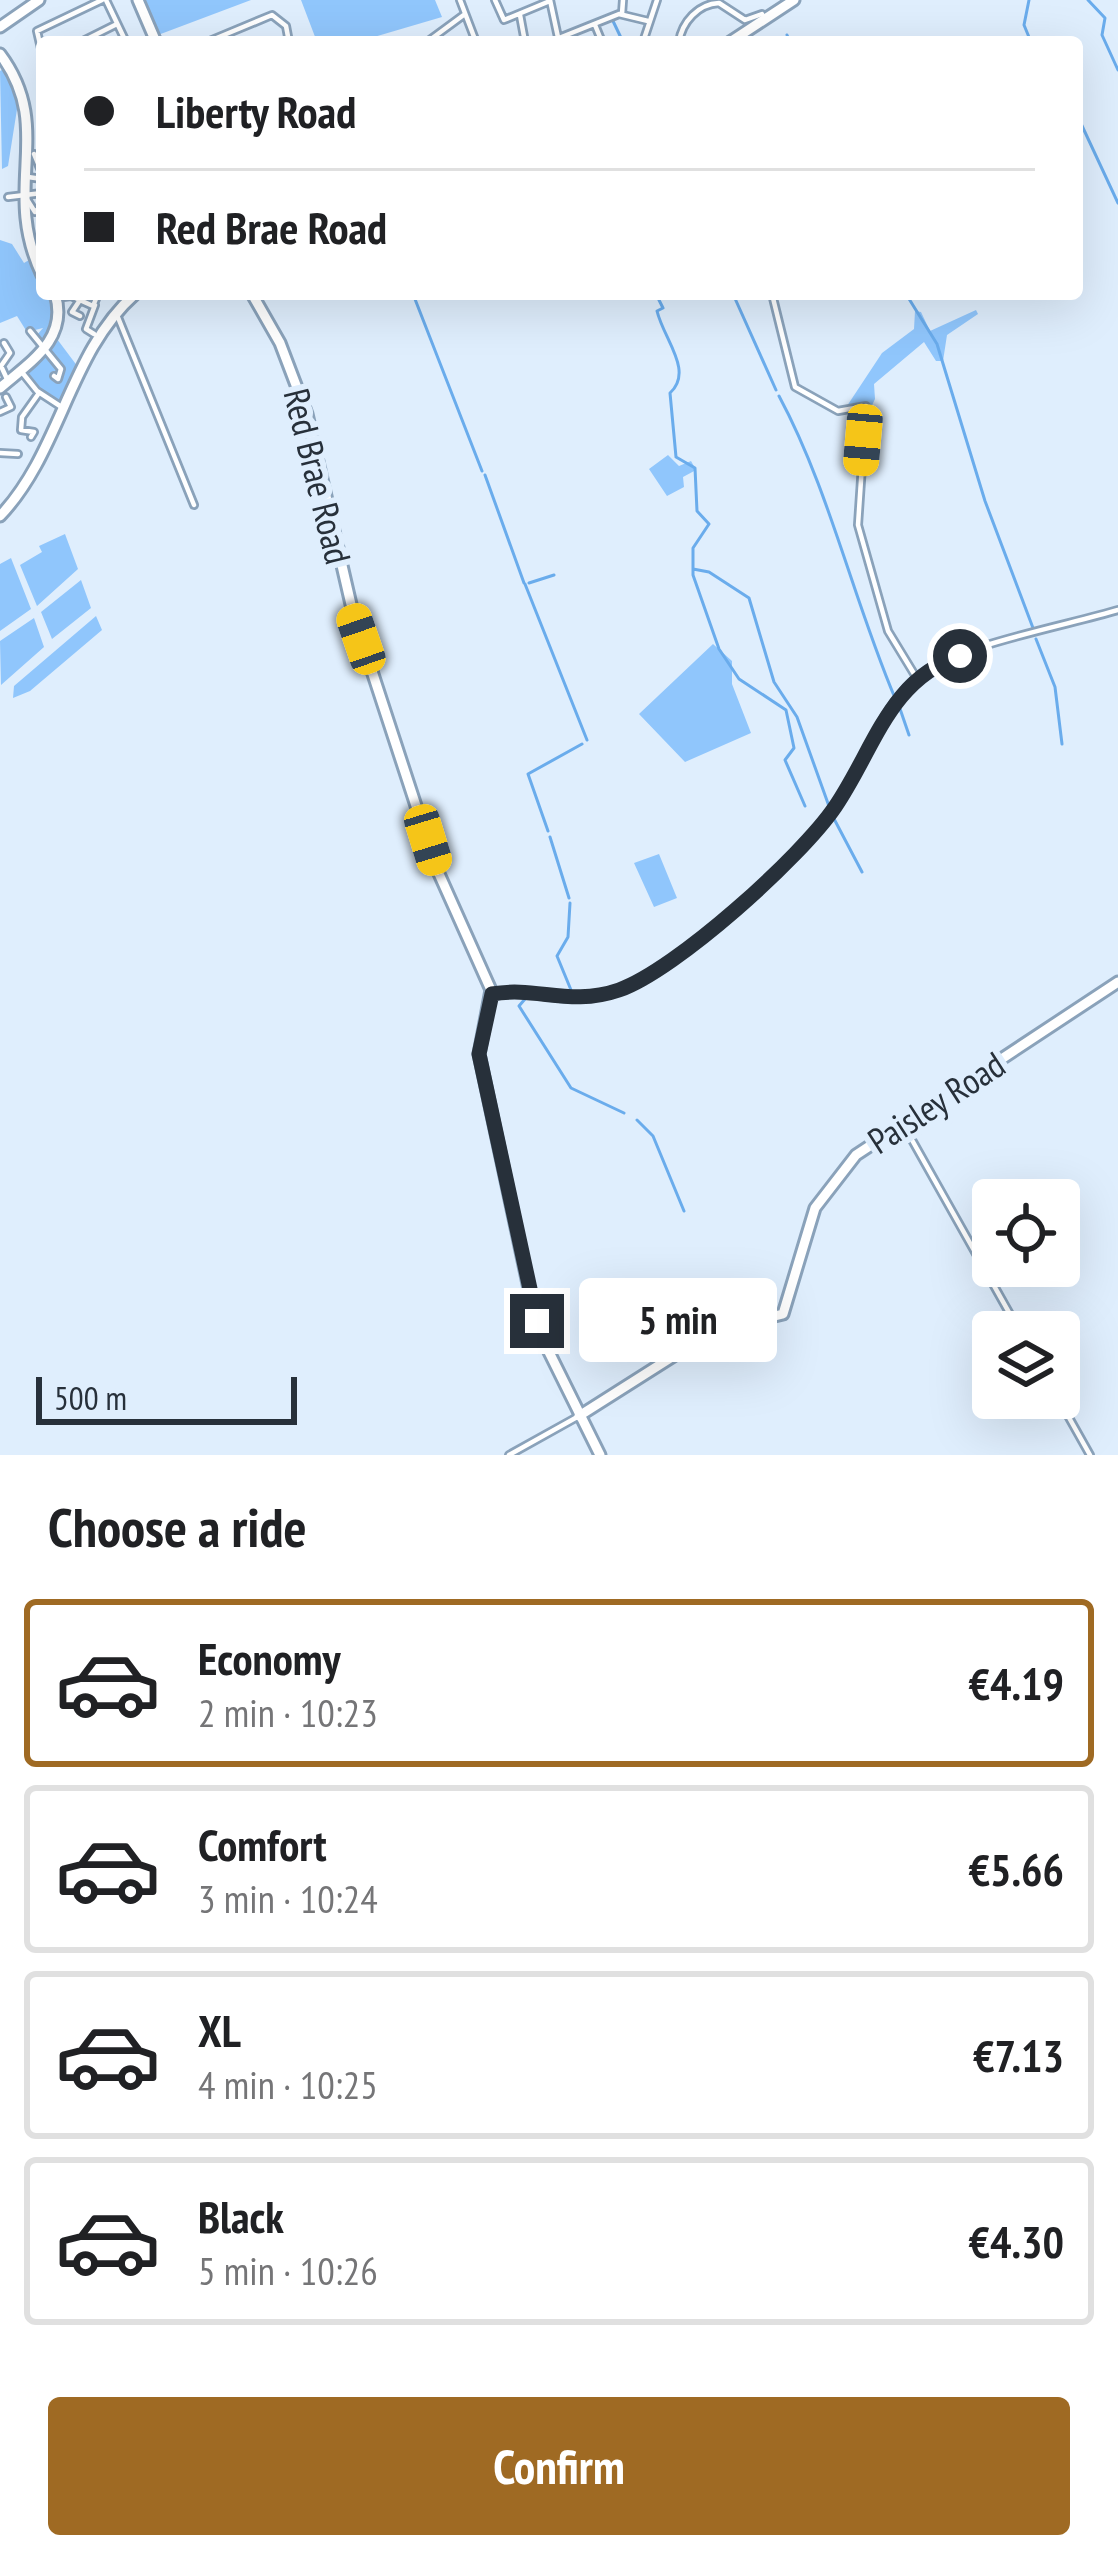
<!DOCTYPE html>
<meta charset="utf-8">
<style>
:root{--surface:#fff;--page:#f2f2f2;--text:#202124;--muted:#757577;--line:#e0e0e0;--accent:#9f6a23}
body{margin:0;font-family:"PT Sans Narrow",sans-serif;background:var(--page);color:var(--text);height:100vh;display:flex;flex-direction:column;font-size:45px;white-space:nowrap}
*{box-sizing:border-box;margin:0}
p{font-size:39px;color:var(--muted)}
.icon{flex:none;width:66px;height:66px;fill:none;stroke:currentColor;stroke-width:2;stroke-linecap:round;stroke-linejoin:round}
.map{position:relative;height:1455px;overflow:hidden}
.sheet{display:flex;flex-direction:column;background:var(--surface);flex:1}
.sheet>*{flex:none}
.guide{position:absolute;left:36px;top:36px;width:1047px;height:264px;border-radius:12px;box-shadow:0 12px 48px #0002;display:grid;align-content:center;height:264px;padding:0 48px;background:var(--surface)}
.tools{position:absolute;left:972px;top:1179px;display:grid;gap:24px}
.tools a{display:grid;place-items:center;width:108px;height:108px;border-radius:12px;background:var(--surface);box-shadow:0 12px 48px #0002;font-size:60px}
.scale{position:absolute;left:36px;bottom:30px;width:261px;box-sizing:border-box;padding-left:12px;border:6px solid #27303a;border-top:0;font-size:33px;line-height:42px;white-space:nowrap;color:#27303a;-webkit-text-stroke:9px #dfeefd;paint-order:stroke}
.end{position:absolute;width:54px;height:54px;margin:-27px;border:15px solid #27303a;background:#fff;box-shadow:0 0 0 6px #fff}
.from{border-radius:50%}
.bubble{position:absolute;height:84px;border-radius:12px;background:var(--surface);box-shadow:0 12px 48px #0002;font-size:39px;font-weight:800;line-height:84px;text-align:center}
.car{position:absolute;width:36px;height:72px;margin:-36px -18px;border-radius:15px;box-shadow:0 0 9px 3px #0007;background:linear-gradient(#f5c518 24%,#345 0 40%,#f5c518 0 76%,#345 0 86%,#f5c518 0)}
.guide b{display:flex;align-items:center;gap:42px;height:114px;font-size:45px}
.guide b+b{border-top:3px solid var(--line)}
.guide i{width:30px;height:30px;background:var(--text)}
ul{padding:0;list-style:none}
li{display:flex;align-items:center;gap:36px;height:168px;margin:0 24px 18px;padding:0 24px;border:6px solid var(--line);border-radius:12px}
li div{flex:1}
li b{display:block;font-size:45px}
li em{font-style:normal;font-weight:800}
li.on{border-color:var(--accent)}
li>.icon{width:108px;height:108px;stroke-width:1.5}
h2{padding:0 48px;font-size:54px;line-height:144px}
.cta{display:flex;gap:24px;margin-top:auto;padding:24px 48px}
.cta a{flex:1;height:138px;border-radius:12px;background:var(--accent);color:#fff;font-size:48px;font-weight:800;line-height:138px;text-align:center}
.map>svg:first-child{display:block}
.green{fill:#90c6fc}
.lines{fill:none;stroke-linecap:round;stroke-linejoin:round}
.stream{stroke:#6aacec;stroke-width:3}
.street-casing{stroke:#8aa2ba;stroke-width:10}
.secondary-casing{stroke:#8aa2ba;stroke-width:15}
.street{stroke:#fff;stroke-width:4.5}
.secondary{stroke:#fff;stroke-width:9}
.route{stroke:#27303a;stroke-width:15}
.labels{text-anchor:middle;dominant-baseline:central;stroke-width:12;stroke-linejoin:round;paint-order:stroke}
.street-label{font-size:36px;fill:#27303a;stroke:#dfeefd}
</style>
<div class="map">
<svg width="1118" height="1455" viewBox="0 0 1118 1455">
<rect width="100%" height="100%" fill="#dfeefd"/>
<!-- green -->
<path class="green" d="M 143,0 L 251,0 L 158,35 Z
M 301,0 L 435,0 L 442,17 L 357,42 L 317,42 Z
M 5,68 L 18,103 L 8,166 L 2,169 L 0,71 Z
M 0,240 L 12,244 L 24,263 L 29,260 L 42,278 L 42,294 L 52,294 L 57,314 L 44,345 L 36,336 L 43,328 L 27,332 L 17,316 L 0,323 Z
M 976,310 L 978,314 L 947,335 L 943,361 L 936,361 L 924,342 L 874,384 L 875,399 L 866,418 L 845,409 L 882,353 L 914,329 L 915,311 L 921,312 L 930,331 Z
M 57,339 L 81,371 L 59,403 L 38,389 L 26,372 L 45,355 L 59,370 L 52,378 L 60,383 L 65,370 L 48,351 Z
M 668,455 L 679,466 L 691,461 L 696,470 L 683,477 L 684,487 L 667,496 L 649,469 Z
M 65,534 L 78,569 L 37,606 L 20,565 L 42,552 L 39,546 Z
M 11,558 L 31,609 L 0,631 L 0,564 Z
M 81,580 L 91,608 L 52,639 L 41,612 Z
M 96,616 L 102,630 L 30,691 L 13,698 L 14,686 Z
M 34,618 L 44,647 L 1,685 L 0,641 Z
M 713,644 L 732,661 L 732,684 L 751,733 L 685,762 L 639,714 Z
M 659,854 L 677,898 L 654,907 L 634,863 Z"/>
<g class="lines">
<!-- stream -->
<path class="stream" d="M 1029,0 L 1024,25 L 1031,42
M 1088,0 L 1105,18 L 1102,35 L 1118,70
M 613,21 L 623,42
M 787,35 L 790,42
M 1077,115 L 1118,203
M 413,294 L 482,471
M 656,294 L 663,308 L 657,311 C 664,340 694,371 670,393 L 676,457 L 695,468 L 697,511 L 709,524 L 693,548 L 693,575 L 719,649 L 739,679 L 786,710 L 794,748 L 785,760 L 805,806
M 733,294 L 776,390
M 906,294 L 937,344 L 985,501 L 1033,628
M 779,396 C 829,489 853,599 895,698
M 485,475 L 524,583
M 693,569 L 709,572 L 749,598 L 774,682 L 797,717 L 830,809
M 529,583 L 554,575
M 525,584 L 587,740
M 1036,639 L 1055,687 L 1062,744
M 898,703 L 909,735
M 832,815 L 862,872
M 548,831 L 528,774 L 582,744
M 550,837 L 569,898
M 565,998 L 571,990 L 557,956 L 568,937 L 570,903
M 525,999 L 519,1006 L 571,1088 L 624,1113
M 637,1120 L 653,1136 L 684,1211"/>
<!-- street casing -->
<g class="street-casing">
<path id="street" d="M 106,0 L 126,42
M 460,0 L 476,42
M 495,0 L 504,20 L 550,1
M 550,0 L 559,42
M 622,14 L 623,0
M 520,15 L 525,42
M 595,25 L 602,42
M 559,38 L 619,14 L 648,21
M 81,42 L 117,24
M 207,42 L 272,15 L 286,26 L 289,42
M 427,42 L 465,14
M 643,42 L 657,0
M 679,42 C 682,22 698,4 719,3 L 745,20 L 762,14
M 42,53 L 37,31 L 102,0
M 34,154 L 42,173
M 28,177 L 42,179
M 8,197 L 42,193
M 28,201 L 35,212 L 39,208
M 772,294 L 795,387 L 838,411 L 866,406 L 858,525 L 888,631 L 916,677
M 56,298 L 71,296 L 93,306 L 98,294
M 117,315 L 194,505
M 80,316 L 72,312 L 80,300
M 30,331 L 61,369 L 58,379 L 54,376
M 94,334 L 86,329 L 95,305
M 4,343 L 10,353 L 1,366 L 7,379
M 21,371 L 37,391 L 60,406
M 0,412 L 11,407 L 6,397
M 31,437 L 34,432 L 21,430 L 22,417 L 39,393
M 0,453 L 18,454
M 493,993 C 526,989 559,1004 593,997 C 661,984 795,865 835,807 C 863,766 879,708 918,676 C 954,646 1069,625 1118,610
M 903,1124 L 1020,1332
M 1058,1398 L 1090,1455
M 509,1455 L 579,1416"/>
</g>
<!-- secondary casing -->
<g class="secondary-casing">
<path id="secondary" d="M 138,0 L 156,42
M 0,27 L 39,0
M 730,42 L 794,0
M 0,54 C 56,129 0,187 42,275
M 252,294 L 280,343 L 307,414 L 353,613 L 436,867 L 491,990 L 479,1054 L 532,1303 L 549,1352 L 600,1455
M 0,388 C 30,362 69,339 55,294
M 0,516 C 61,452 69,352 135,294
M 579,1416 L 713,1331 L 783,1314 L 815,1208 L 856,1155 L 1118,982"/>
</g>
<!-- street -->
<use href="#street" class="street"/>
<!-- secondary -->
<use href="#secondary" class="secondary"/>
</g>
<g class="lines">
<!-- route -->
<path class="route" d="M 537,1321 L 479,1054 L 492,994 C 537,986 570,1007 619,990 C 676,970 801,857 835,807 C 874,750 889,679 960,656"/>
</g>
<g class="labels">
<!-- street labels -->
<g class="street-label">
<text transform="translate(318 476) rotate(76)">Red Brae Road</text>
<text transform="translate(936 1102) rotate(-33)">Paisley Road</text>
</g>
</g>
</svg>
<div class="tools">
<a><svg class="icon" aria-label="locate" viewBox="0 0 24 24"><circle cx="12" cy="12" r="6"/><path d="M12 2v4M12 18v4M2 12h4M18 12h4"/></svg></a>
<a><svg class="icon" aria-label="layers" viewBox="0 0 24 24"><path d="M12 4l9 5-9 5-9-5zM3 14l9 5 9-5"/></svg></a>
</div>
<div class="scale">500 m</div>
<i class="end from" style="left:960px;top:656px"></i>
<i class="end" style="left:537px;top:1321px"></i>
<div class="bubble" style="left:579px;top:1278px;width:198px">5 min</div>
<i class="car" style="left:863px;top:440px;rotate:185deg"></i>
<i class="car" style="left:361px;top:639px;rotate:341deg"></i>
<i class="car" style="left:428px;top:840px;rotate:163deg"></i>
<div class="guide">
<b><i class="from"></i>Liberty Road</b>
<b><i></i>Red Brae Road</b>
</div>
</div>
<section class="sheet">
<h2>Choose a ride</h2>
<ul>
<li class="on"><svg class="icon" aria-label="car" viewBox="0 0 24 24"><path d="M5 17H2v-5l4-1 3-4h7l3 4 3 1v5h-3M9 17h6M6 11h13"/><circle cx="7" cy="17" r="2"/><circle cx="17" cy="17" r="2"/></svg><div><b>Economy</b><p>2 min · 10:23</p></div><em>€4.19</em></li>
<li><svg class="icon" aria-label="car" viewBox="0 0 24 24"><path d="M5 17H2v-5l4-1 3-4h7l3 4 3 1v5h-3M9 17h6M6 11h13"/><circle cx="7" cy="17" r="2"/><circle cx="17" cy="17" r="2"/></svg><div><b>Comfort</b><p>3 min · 10:24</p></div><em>€5.66</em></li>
<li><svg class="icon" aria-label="car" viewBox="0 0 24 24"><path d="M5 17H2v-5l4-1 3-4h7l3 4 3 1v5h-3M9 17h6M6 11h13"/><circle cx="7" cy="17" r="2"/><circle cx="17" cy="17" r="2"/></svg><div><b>XL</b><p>4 min · 10:25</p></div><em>€7.13</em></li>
<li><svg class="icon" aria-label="car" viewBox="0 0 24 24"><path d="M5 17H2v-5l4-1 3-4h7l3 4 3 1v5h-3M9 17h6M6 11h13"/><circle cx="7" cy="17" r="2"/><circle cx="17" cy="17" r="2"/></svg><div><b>Black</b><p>5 min · 10:26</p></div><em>€4.30</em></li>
</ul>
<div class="cta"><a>Confirm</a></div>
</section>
